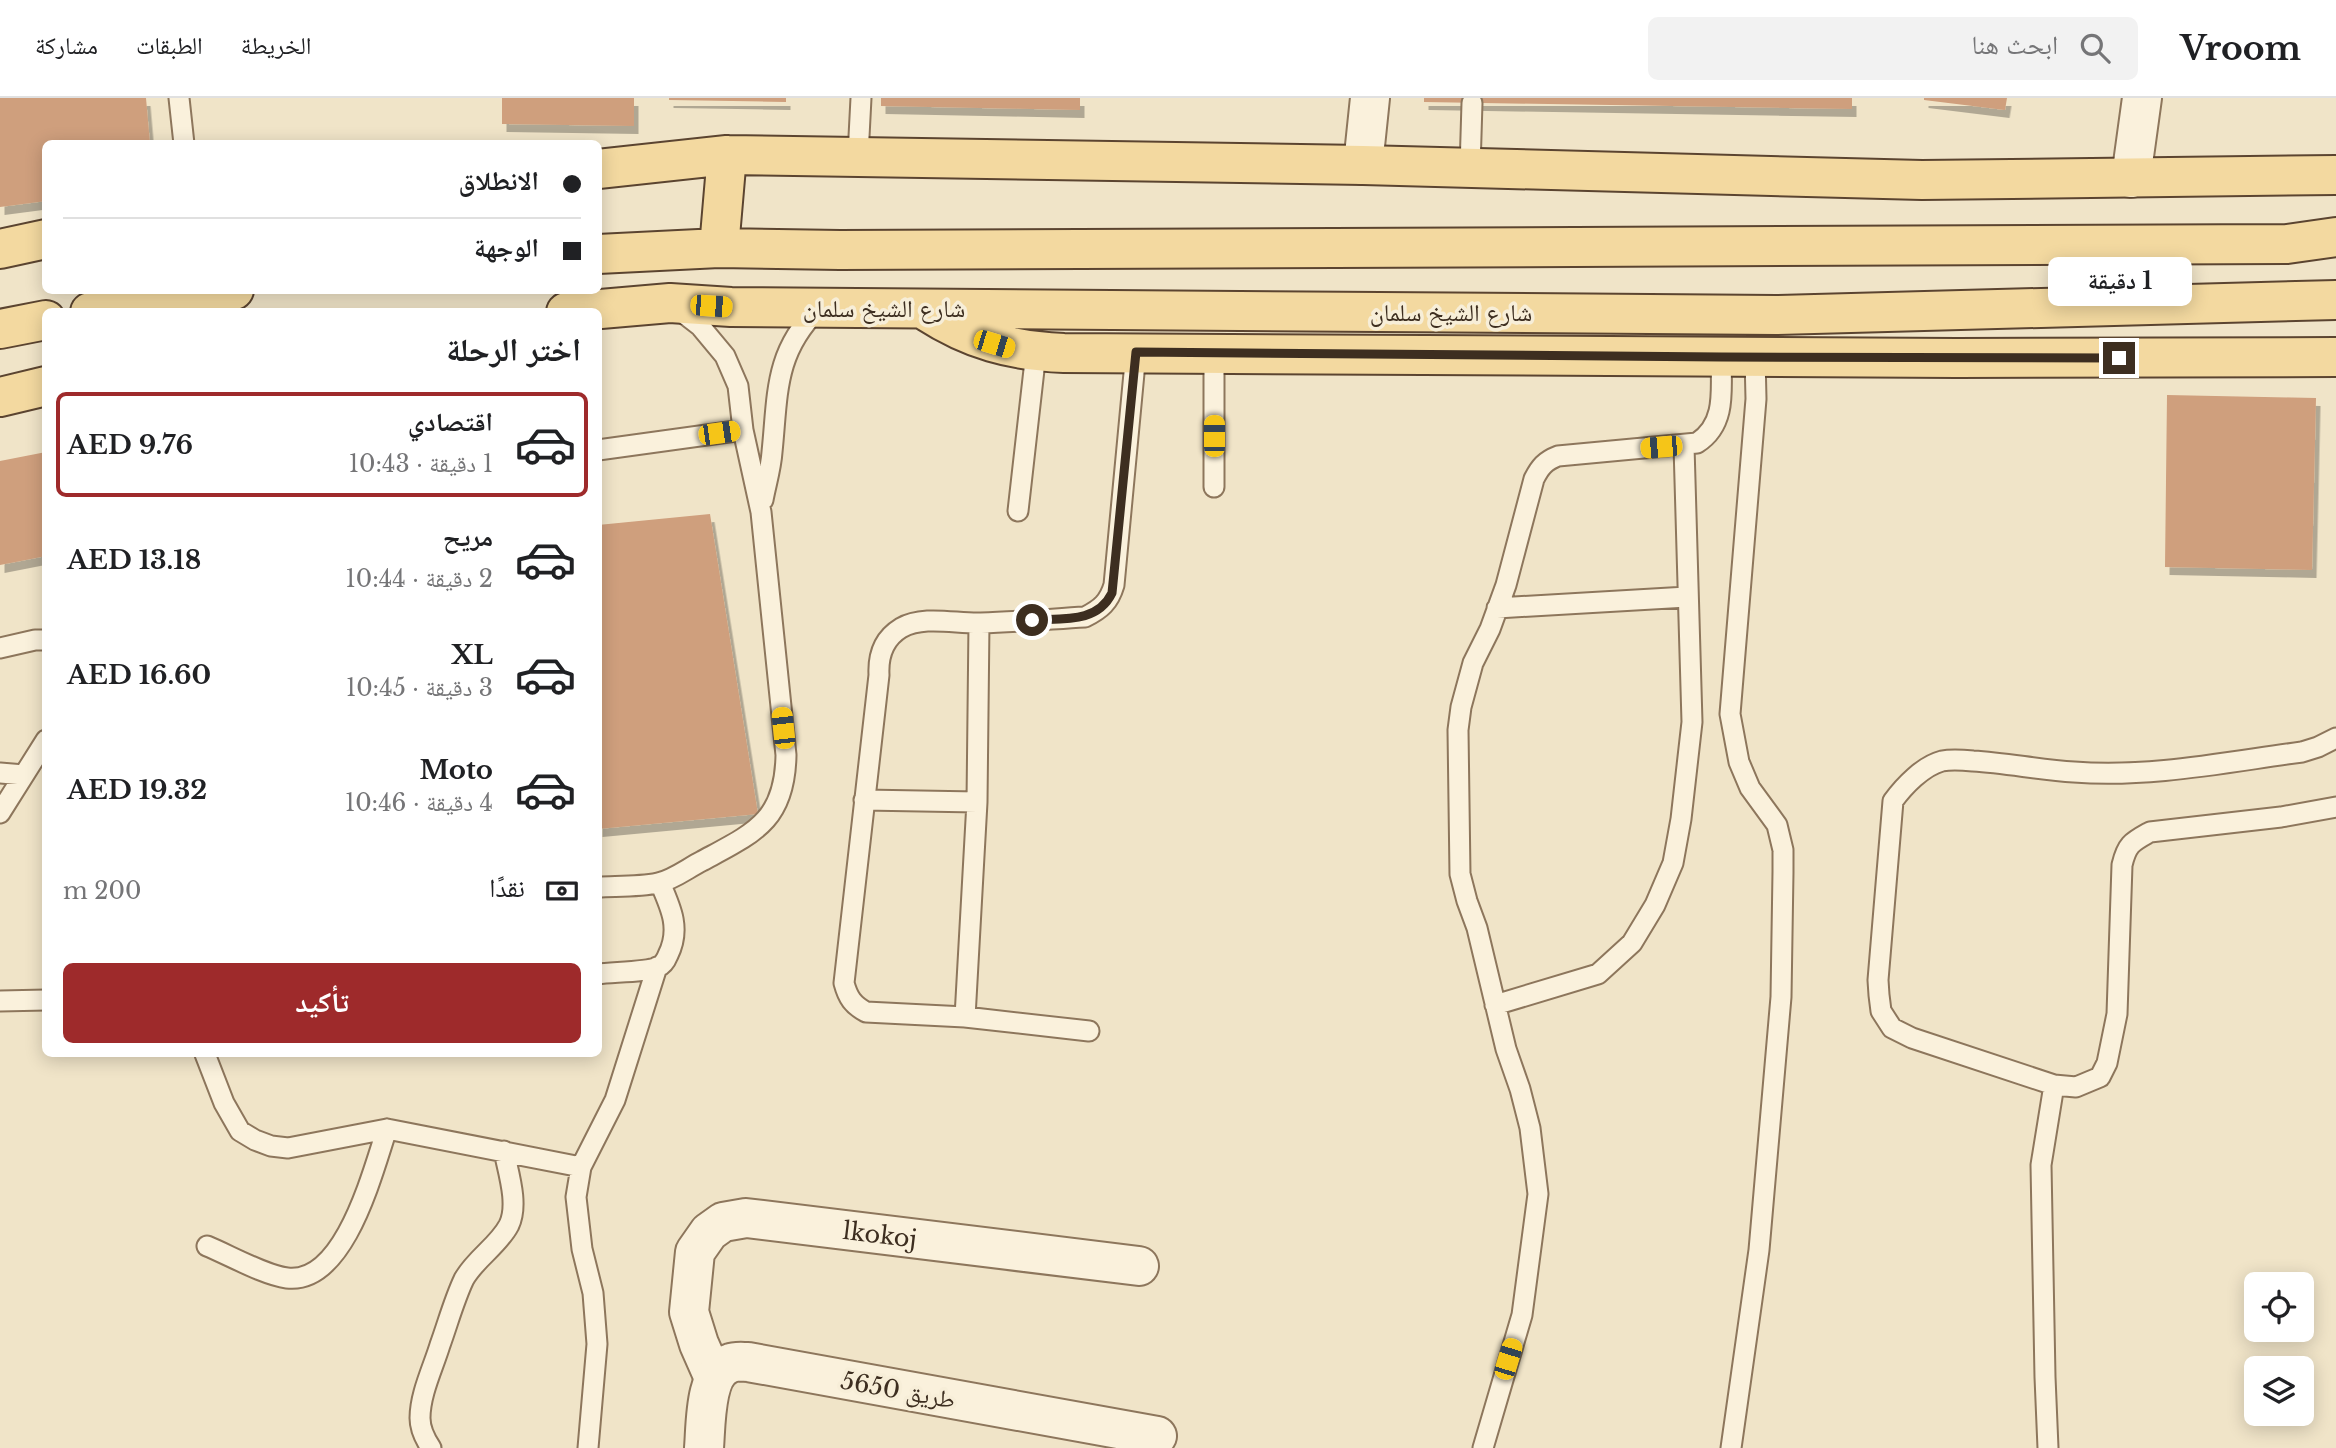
<!DOCTYPE html>
<html lang="ar">
<meta charset="utf-8">
<style>
:root{--surface:#fff;--page:#f2f2f2;--text:#202124;--muted:#757577;--line:#e0e0e0;--accent:#9e2a2b}
body{margin:0;font-family:"Libre Baskerville","Noto Naskh Arabic",serif;background:var(--page);color:var(--text);direction:rtl;height:100vh;display:flex;flex-direction:column;font-size:26px;white-space:nowrap}
*{box-sizing:border-box;margin:0}
p{font-size:23px;color:var(--muted)}
.icon{flex:none;width:38px;height:38px;fill:none;stroke:currentColor;stroke-width:2;stroke-linecap:round;stroke-linejoin:round}
.map{position:relative;flex:1;overflow:hidden;direction:ltr}
.side{position:absolute;left:42px;top:210px;width:560px;height:749px;display:flex;flex-direction:column;background:var(--surface);border-radius:10px;box-shadow:0 4px 18px #0003;direction:rtl}
.side>*{flex:none}
.banner{position:absolute;left:42px;top:42px;width:560px;height:154px;border-radius:10px;box-shadow:0 4px 18px #0003;direction:rtl;display:grid;align-content:center;height:154px;padding:0 21px;background:var(--surface)}
.controls{position:absolute;left:2244px;top:1174px;display:grid;gap:14px}
.controls a{display:grid;place-items:center;width:70px;height:70px;border-radius:10px;background:var(--surface);box-shadow:0 4px 18px #0003;font-size:35px}
.end{position:absolute;width:32px;height:32px;margin:-16px;border:9px solid #3d2e20;background:#fff;box-shadow:0 0 0 4px #fff}
.from{border-radius:50%}
.bubble{position:absolute;height:49px;border-radius:10px;background:var(--surface);box-shadow:0 4px 18px #0003;font-size:23px;font-weight:700;line-height:49px;text-align:center;direction:rtl}
.car{position:absolute;width:21px;height:42px;margin:-21px -10px;border-radius:9px;box-shadow:0 0 5px 2px #0007;background:linear-gradient(#f5c518 24%,#345 0 40%,#f5c518 0 76%,#345 0 86%,#f5c518 0)}
.banner b{display:flex;align-items:center;gap:24px;height:66px;font-size:26px}
.banner b+b{border-top:2px solid var(--line)}
.banner i{width:18px;height:18px;background:var(--text)}
ul{padding:0;list-style:none}
li{display:flex;align-items:center;gap:21px;height:105px;margin:0 14px 10px;padding:0 7px;border:4px solid transparent;border-radius:10px}
li div{flex:1}
li b{display:block;font-size:26px}
li em{font-style:normal;font-weight:700}
li.on{border-color:var(--accent)}
li>.icon{width:63px;height:63px;stroke-width:1.5}
h2{padding:0 21px;font-size:32px;line-height:84px}
.pay{display:flex;align-items:center;gap:18px;height:77px;padding:0 21px;font-size:26px}
.pay p{margin-inline-start:auto}
.button{display:flex;gap:14px;margin-top:auto;padding:14px 21px}
.button a{flex:1;height:80px;border-radius:10px;background:var(--accent);color:#fff;font-size:28px;font-weight:700;line-height:80px;text-align:center}
header{display:flex;align-items:center;gap:42px;box-sizing:border-box;height:98px;padding:0 35px;background:var(--surface);border-bottom:2px solid var(--line)}
header strong{font-size:33px}
nav{display:flex;gap:38px;margin-inline-start:auto;font-size:24px}
.search{width:490px;height:63px;background:var(--page);display:flex;align-items:center;gap:18px;box-sizing:border-box;padding:0 24px;border-radius:10px;color:var(--muted);font-size:26px}
.map>svg:first-child{display:block}
.building{fill:#cf9f7d;filter:url(#shadow)}
.lines{fill:none;stroke-linecap:round;stroke-linejoin:round}
.service-casing{stroke:#8d765c;stroke-width:23}
.minor-casing{stroke:#8d765c;stroke-width:42}
.primary-casing{stroke:#5b4430;stroke-width:42}
.service{stroke:#faf1dc;stroke-width:19}
.minor{stroke:#faf1dc;stroke-width:38}
.primary{stroke:#f3d9a0;stroke-width:38}
.route{stroke:#3d2e20;stroke-width:9}
.labels{text-anchor:middle;dominant-baseline:central;stroke-width:7;stroke-linejoin:round;paint-order:stroke}
.street-label{font-size:24px;fill:#3d2e20;stroke:#f7eed8}
</style>
<header>
<strong>Vroom</strong>
<div class="search"><svg class="icon" aria-label="search" viewBox="0 0 24 24"><circle cx="10" cy="10" r="6"/><path d="M15 15l6 6"/></svg>ابحث هنا</div>
<nav><a>الخريطة</a><a>الطبقات</a><a>مشاركة</a></nav>
</header>
<div class="map">
<svg width="2336" height="1350" viewBox="0 0 2336 1350">
<defs>
<filter id="shadow"><feDropShadow dx="4.5" dy="8" stdDeviation="0" flood-color="#0004"/></filter>
</defs>
<rect width="100%" height="100%" fill="#f0e4c8"/>
<!-- building -->
<path class="building" d="M 0,0 L 146,0 L 150,46 L 46,46 L 46,103 L 0,109 Z
M 502,0 L 634,0 L 634,28 L 502,26 Z
M 669,0 L 786,0 L 786,4 L 669,2 Z
M 881,0 L 1080,0 L 1080,12 L 881,8 Z
M 1424,0 L 1852,0 L 1852,11 L 1424,4 Z
M 1924,0 L 2007,0 L 2005,12 L 1924,2 Z
M 2167,297 L 2316,300 L 2312,472 L 2165,469 Z
M 46,354 L 46,458 L 0,467 L 0,363 Z
M 710,416 L 758,716 L 598,731 L 598,427 Z"/>
<g class="lines">
<!-- service casing -->
<g class="service-casing">
<path id="service" d="M 179,0 L 184,46
M 858,58 L 861,0
M 1470,70 L 1472,5
M 1214,256 L 1214,389
M 598,352 L 743,332
M 763,402 C 766,386 771,370 772,354 C 778,296 774,255 818,211
M 1018,413 L 1036,254
M 1497,510 L 1687,499
M 0,550 L 35,542 L 46,542
M 2336,640 L 2318,649 L 2302,654 C 2227,664 2150,680 2074,674 C 2040,672 2007,665 1973,663 C 1963,662 1952,661 1942,663 C 1923,668 1904,688 1893,703 L 1878,882 L 1879,897 L 1881,913 L 1892,930 L 1912,940 L 2054,987 L 2076,989 L 2100,979 L 2107,965 L 2117,916 L 2122,767 C 2127,746 2132,744 2150,734 L 2281,719 L 2336,709
M 0,675 L 24,677
M 864,702 L 977,704
M 0,715 L 46,642
M 598,789 C 618,788 639,789 658,785 C 673,782 688,770 702,763 C 754,735 785,723 786,657 L 761,414 L 743,332 L 738,288 L 725,258 L 700,228 L 678,211
M 598,876 C 612,874 648,874 658,869 C 663,867 666,862 668,857 C 681,831 671,810 660,785
M 0,903 L 46,902
M 1495,907 L 1598,876 L 1632,845 L 1655,807 L 1673,765 L 1681,721 L 1692,624 L 1684,348
M 965,919 L 977,704 L 979,525
M 1089,933 L 965,919 L 866,914 C 853,907 848,900 844,885 L 879,577 C 878,558 883,541 901,530 C 924,517 956,526 981,525 C 1016,524 1051,521 1085,519 C 1101,511 1109,504 1114,487 L 1136,254
M 205,956 L 224,1005 L 240,1033 L 255,1042 L 271,1048 L 288,1050 L 387,1031 L 581,1069 L 615,1002 L 657,869
M 581,1069 L 576,1099 L 582,1151 L 593,1195 L 597,1246 L 588,1350
M 207,1148 C 229,1157 264,1177 287,1180 C 345,1187 373,1072 387,1031
M 431,1350 C 425,1341 420,1331 420,1320 C 420,1296 433,1270 440,1247 C 448,1225 454,1202 464,1181 C 476,1160 498,1148 509,1127 C 519,1106 508,1074 504,1053
M 1483,1350 L 1522,1217 L 1538,1096 L 1530,1030 L 1520,991 L 1506,951 L 1477,830 L 1467,803 L 1460,776 L 1458,632 L 1461,609 L 1473,565 L 1490,531 L 1506,487 L 1534,381 C 1540,369 1545,363 1558,358 L 1697,345 C 1727,326 1721,291 1721,259
M 1731,1350 L 1759,1152 L 1781,899 L 1783,774 L 1783,752 L 1777,727 L 1750,690 L 1739,664 L 1730,616 L 1756,301 L 1755,259
M 2048,1350 L 2045,1279 L 2041,1067 L 2054,987"/>
</g>
<!-- minor casing -->
<g class="minor-casing">
<g id="minor">
<path d="M 1363,67 L 1370,0"/>
<path d="M 2131,80 L 2142,0"/>
<path id="s1" d="M 714,1280 L 699,1246 L 689,1214 L 695,1154 L 709,1134 L 723,1124 L 746,1120 L 1139,1168"/>
<path d="M 704,1350 C 706,1327 704,1273 731,1265 C 736,1263 743,1264 748,1264 L 1157,1338"/>
</g>
</g>
<!-- primary casing -->
<g class="primary-casing">
<path id="primary" d="M 598,71 L 727,57 L 1363,67 L 1922,82 L 2336,77
M 719,150 L 727,57
M 0,151 L 46,141
M 598,156 L 719,150 L 840,152 L 2287,146 L 2336,139
M 926,213 C 971,242 1011,253 1064,255 L 1957,260 L 2336,259
M 90,214 L 128,206 L 234,192
M 566,214 L 670,205 L 731,209 L 1776,217 L 2336,202
M 0,231 L 46,222
M 0,299 L 46,288"/>
</g>
<!-- service -->
<use href="#service" class="service"/>
<!-- minor -->
<use href="#minor" class="minor"/>
<!-- primary -->
<use href="#primary" class="primary"/>
</g>
<g class="lines">
<!-- route -->
<path class="route" d="M 1032,522 C 1061,520 1097,526 1112,495 L 1136,254 L 1721,259 L 2119,260"/>
</g>
<g class="labels">
<!-- street labels -->
<g class="street-label">
<text x="884" y="210">شارع الشيخ سلمان</text>
<text x="1451" y="214">شارع الشيخ سلمان</text>
<text stroke="none"><textPath href="#s1" startOffset="331">lkokoj</textPath></text>
<text transform="translate(898 1292) rotate(10)">طريق 5650</text>
</g>
</g>
</svg>
<div class="controls">
<a><svg class="icon" aria-label="locate" viewBox="0 0 24 24"><circle cx="12" cy="12" r="6"/><path d="M12 2v4M12 18v4M2 12h4M18 12h4"/></svg></a>
<a><svg class="icon" aria-label="layers" viewBox="0 0 24 24"><path d="M12 4l9 5-9 5-9-5zM3 14l9 5 9-5"/></svg></a>
</div>
<i class="end from" style="left:1032px;top:522px"></i>
<i class="end" style="left:2119px;top:260px"></i>
<div class="bubble" style="left:2048px;top:159px;width:144px">1 دقيقة</div>
<i class="car" style="left:711px;top:208px;rotate:94deg"></i>
<i class="car" style="left:994px;top:246px;rotate:107deg"></i>
<i class="car" style="left:719px;top:335px;rotate:82deg"></i>
<i class="car" style="left:1214px;top:338px;rotate:0deg"></i>
<i class="car" style="left:1661px;top:349px;rotate:265deg"></i>
<i class="car" style="left:783px;top:630px;rotate:354deg"></i>
<i class="car" style="left:1508px;top:1261px;rotate:17deg"></i>
<div class="banner">
<b><i class="from"></i>الانطلاق</b>
<b><i></i>الوجهة</b>
</div>
<section class="side">
<h2>اختر الرحلة</h2>
<ul>
<li class="on"><svg class="icon" aria-label="car" viewBox="0 0 24 24"><path d="M5 17H2v-5l4-1 3-4h7l3 4 3 1v5h-3M9 17h6M6 11h13"/><circle cx="7" cy="17" r="2"/><circle cx="17" cy="17" r="2"/></svg><div><b>اقتصادي</b><p>1 دقيقة · 10:43</p></div><em>AED 9.76</em></li>
<li><svg class="icon" aria-label="car" viewBox="0 0 24 24"><path d="M5 17H2v-5l4-1 3-4h7l3 4 3 1v5h-3M9 17h6M6 11h13"/><circle cx="7" cy="17" r="2"/><circle cx="17" cy="17" r="2"/></svg><div><b>مريح</b><p>2 دقيقة · 10:44</p></div><em>AED 13.18</em></li>
<li><svg class="icon" aria-label="car" viewBox="0 0 24 24"><path d="M5 17H2v-5l4-1 3-4h7l3 4 3 1v5h-3M9 17h6M6 11h13"/><circle cx="7" cy="17" r="2"/><circle cx="17" cy="17" r="2"/></svg><div><b>XL</b><p>3 دقيقة · 10:45</p></div><em>AED 16.60</em></li>
<li><svg class="icon" aria-label="car" viewBox="0 0 24 24"><path d="M5 17H2v-5l4-1 3-4h7l3 4 3 1v5h-3M9 17h6M6 11h13"/><circle cx="7" cy="17" r="2"/><circle cx="17" cy="17" r="2"/></svg><div><b>Moto</b><p>4 دقيقة · 10:46</p></div><em>AED 19.32</em></li>
</ul>
<div class="pay"><svg class="icon" aria-label="cash" viewBox="0 0 24 24"><path d="M3 7h18v10H3z"/><circle cx="12" cy="12" r="2"/></svg>نقدًا<p>200 m</p></div>
<div class="button"><a>تأكيد</a></div>
</section>
</div>
